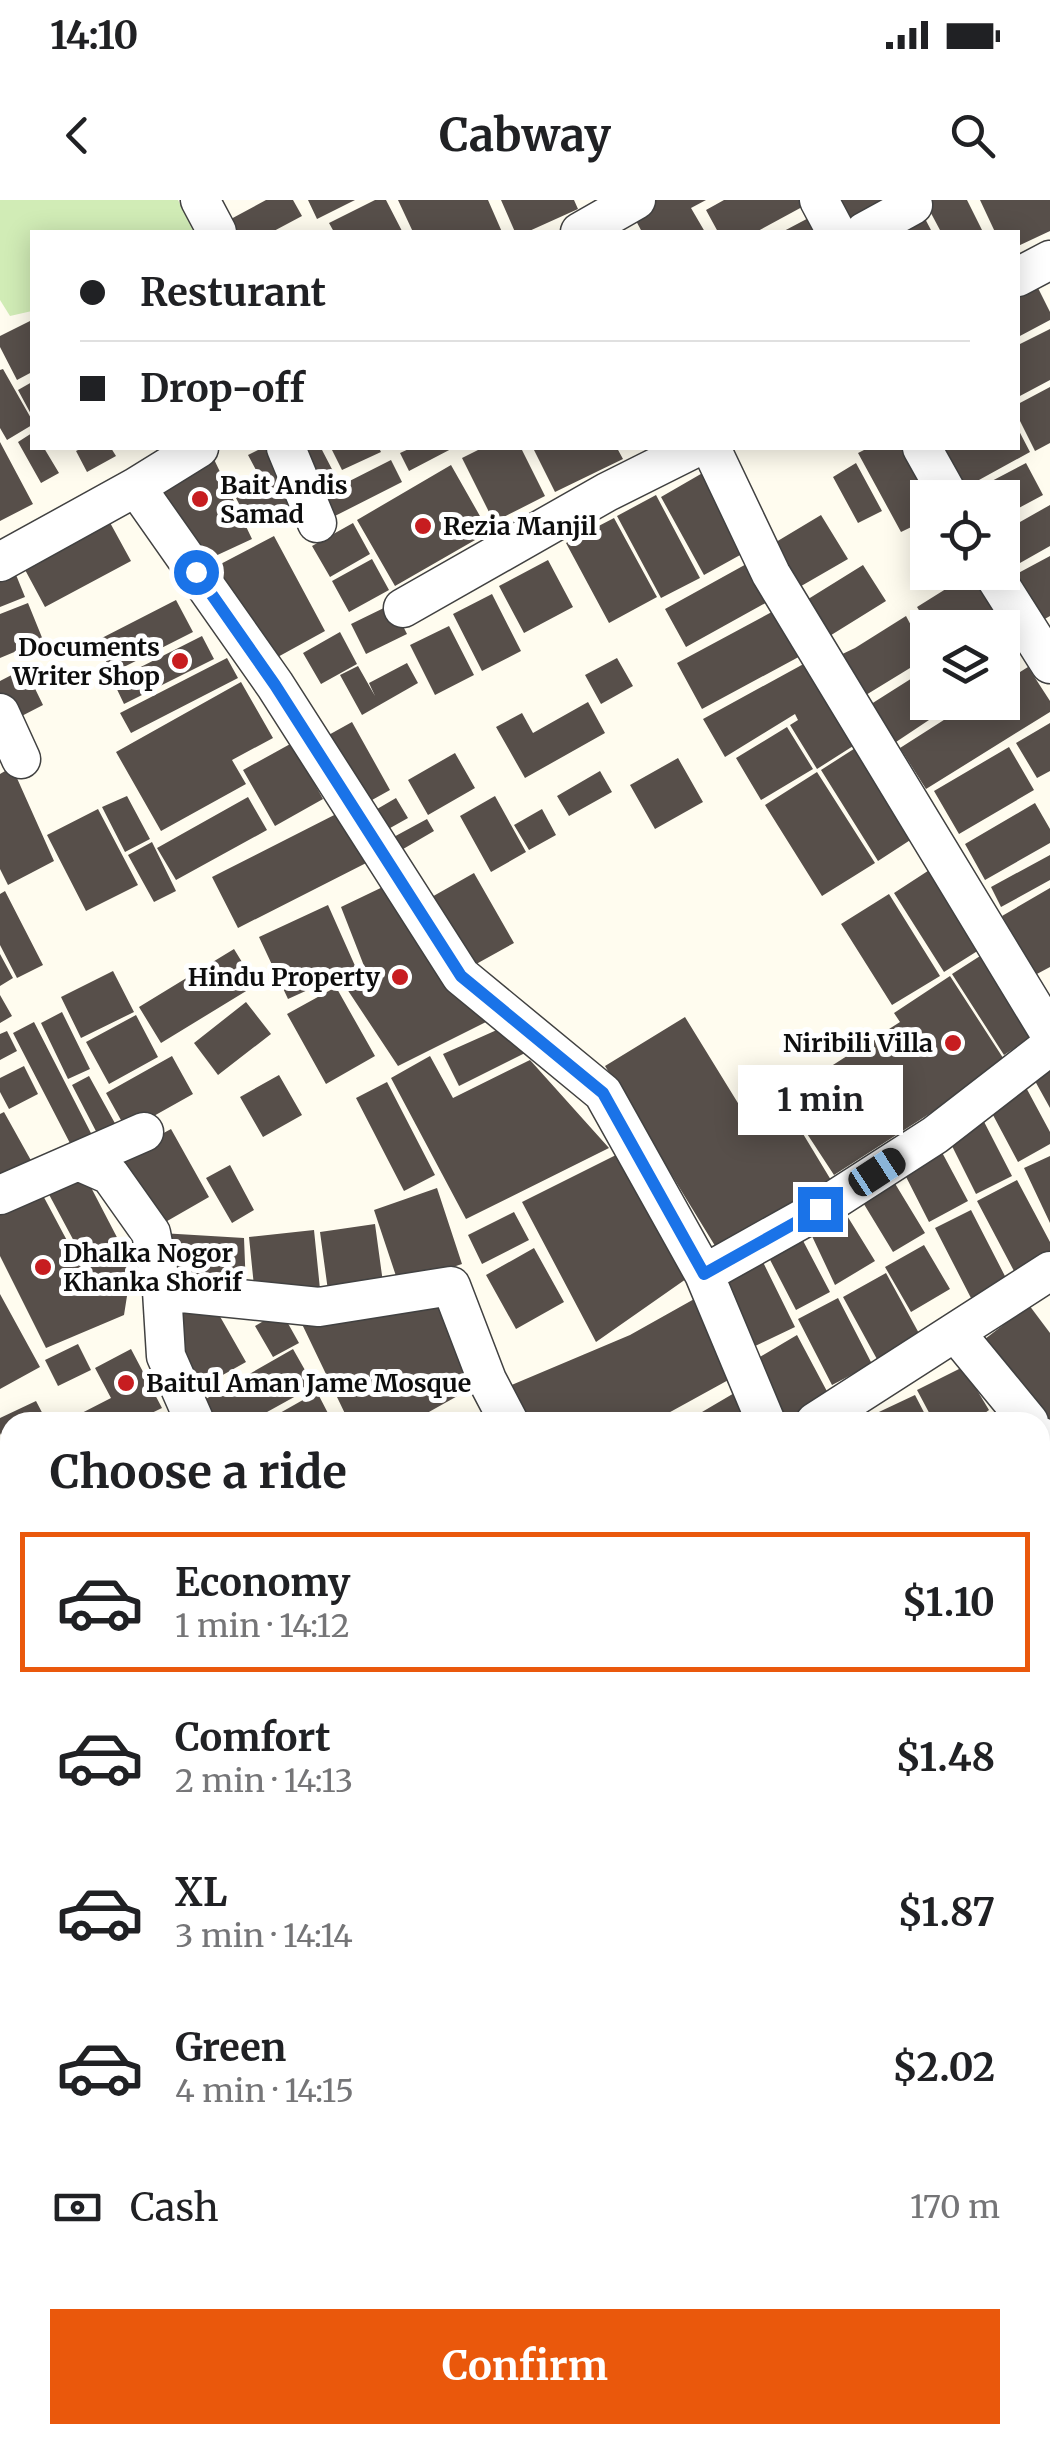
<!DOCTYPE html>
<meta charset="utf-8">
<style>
:root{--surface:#fff;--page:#f6f6f6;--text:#202124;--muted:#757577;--line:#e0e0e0;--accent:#ea580c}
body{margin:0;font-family:Merriweather,serif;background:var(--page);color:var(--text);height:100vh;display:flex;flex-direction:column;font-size:38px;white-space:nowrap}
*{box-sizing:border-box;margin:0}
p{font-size:32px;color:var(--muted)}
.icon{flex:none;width:55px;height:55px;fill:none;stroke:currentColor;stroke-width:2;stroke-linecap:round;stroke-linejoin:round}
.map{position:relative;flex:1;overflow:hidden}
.details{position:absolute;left:0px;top:1212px;width:1050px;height:1032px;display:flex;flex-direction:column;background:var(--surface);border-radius:30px 30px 0 0;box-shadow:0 5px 25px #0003}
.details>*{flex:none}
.banner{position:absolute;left:30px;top:30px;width:990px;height:220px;border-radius:0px;box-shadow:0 5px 25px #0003;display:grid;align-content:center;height:220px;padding:0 50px;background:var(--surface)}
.buttons{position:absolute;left:910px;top:280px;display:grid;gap:20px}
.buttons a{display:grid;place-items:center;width:110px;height:110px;border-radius:0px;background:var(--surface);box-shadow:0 5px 25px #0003;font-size:50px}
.end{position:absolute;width:45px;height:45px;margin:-22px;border:12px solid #1a73e8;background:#fff;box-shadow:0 0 0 5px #fff}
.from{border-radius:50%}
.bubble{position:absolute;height:70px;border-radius:0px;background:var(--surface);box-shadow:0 5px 25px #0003;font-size:32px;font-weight:700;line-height:70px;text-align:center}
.car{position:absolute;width:30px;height:60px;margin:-30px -15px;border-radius:12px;box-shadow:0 0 8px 2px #0007;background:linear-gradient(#222 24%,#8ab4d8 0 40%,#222 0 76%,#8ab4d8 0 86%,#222 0)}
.banner b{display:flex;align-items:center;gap:35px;height:95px;font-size:38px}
.banner b+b{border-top:2px solid var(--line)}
.banner i{width:25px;height:25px;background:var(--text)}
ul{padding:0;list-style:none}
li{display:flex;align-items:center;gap:30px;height:140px;margin:0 20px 15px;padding:0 30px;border:5px solid transparent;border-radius:0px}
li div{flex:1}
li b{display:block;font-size:38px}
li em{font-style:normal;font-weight:700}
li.active{border-color:var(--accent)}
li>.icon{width:90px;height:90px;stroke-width:1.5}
h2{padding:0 50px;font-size:45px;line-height:120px}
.pay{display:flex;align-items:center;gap:25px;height:110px;padding:0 50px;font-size:38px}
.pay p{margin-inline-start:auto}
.cta{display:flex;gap:20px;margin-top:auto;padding:20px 50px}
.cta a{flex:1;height:115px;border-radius:0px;background:var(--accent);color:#fff;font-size:40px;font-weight:700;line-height:115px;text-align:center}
.status{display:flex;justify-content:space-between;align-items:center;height:70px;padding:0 50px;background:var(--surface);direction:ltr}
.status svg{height:28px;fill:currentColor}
header{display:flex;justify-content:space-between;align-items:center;height:130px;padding:0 50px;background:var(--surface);font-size:45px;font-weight:700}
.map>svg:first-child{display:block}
.green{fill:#d1ecb6}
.building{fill:#574f4a}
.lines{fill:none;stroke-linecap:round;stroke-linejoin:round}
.street-casing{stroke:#414141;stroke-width:41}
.street{stroke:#fff;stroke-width:38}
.route{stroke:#1a73e8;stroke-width:12}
.poi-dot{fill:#c71d20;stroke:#fff;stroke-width:4}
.labels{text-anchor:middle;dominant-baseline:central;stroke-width:10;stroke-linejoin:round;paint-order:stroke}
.poi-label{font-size:25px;font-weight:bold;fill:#0e0e0e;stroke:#fff;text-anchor:start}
</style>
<div class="status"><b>14:10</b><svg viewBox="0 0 49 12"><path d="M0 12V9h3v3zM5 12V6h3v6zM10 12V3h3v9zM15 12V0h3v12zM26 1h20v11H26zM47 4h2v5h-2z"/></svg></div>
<header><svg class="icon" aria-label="back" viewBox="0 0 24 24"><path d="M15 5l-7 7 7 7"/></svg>Cabway<svg class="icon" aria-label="search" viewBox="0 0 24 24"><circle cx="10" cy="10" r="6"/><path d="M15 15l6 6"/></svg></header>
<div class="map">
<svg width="1050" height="2243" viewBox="0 0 1050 2243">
<rect width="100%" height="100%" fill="#fffcef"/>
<!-- green -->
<path class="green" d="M 0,0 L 178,0 L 195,32 L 32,32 L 32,111 L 10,116 L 0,100 Z"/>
<!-- building -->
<path class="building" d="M 266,0 L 293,0 L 302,16 L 272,32 L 219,32 L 216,27 Z
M 308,0 L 355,0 L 317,19 Z
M 375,0 L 386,0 L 402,31 L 334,32 L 329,23 Z
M 398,0 L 488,0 L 502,32 L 413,32 Z
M 501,0 L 574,0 L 578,9 L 527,32 L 515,32 Z
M 634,0 L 706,0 L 691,8 L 705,32 L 642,32 L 627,4 Z
M 724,0 L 815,0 L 756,32 L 718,32 L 706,10 Z
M 825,0 L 896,0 L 846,32 Z
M 924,0 L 967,0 L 983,32 L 941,32 Z
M 980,0 L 1050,0 L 1050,31 L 1018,46 L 1018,32 L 995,32 Z
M 921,11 L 932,32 L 885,32 Z
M 818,13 L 829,32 L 782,32 Z
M 1033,78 L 1050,112 L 1050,120 L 1018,137 L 1018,86 Z
M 32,120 L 32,172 L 17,180 L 0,147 L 0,136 Z
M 1050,129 L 1050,180 L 1018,197 L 1018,145 Z
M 3,169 L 32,220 L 32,225 L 7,240 L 0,228 L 0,170 Z
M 32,182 L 32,216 L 18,190 Z
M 1050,187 L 1050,243 L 1035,251 L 1018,217 L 1018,204 Z
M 1018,229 L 1030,252 L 959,291 L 936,248 L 1018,248 Z
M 32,233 L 32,248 L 44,248 L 59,273 L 41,283 L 18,242 Z
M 0,242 L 33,304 L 0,321 Z
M 82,248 L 111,248 L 116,256 L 87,272 L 76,251 Z
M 262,248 L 267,248 L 296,301 L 250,325 L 236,298 L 263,283 L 248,255 Z
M 288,248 L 321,248 L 335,275 L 309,288 Z
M 331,248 L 379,248 L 381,252 L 342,270 Z
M 411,248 L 453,248 L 409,271 L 400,253 Z
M 482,248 L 521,248 L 545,296 L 494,322 L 462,258 Z
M 533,248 L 617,248 L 623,259 L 555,292 Z
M 868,248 L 901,248 L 928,296 L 928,319 L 901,332 L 858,253 Z
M 211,253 L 252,339 L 198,364 L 157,279 Z
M 391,260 L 402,282 L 329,319 L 318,297 Z
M 856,263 L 882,311 L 858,323 L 833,277 Z
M 1026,263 L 1043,295 L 1002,317 L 1002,298 L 969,298 L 967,294 Z
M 451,265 L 489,332 L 395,386 L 357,320 Z
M 706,271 L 751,349 L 704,375 L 661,297 Z
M 656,295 L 700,378 L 661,398 L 617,316 Z
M 1050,305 L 1050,346 L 1002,373 L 1002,332 Z
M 102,308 L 131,361 L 45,407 L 16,353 Z
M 821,315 L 848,359 L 796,389 L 771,345 Z
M 614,318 L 657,397 L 609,423 L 566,343 Z
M 353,323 L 370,354 L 330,377 L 312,346 Z
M 274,336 L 325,431 L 265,464 L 213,368 Z
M 1050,356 L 1050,416 L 1034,425 L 1009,378 Z
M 372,359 L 389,390 L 349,412 L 332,381 Z
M 548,360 L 573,407 L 524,433 L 499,386 Z
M 750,362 L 771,400 L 686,447 L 665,409 Z
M 12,365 L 25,397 L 0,407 L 0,371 Z
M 863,365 L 886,401 L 828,437 L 805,401 Z
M 973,372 L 976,372 L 1004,417 L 987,428 L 930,428 L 917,407 Z
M 492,394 L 521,451 L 482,471 L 453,414 Z
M 176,400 L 193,432 L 112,473 L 96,441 Z
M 28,403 L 43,440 L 0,458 L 0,414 Z
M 392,404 L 407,434 L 366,454 L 351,424 Z
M 781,407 L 806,453 L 702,509 L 677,463 Z
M 906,416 L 928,457 L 861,498 L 861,541 L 817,569 L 790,525 L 798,520 L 795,514 L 725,557 L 703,519 L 809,461 L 813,468 L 855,448 Z
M 449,426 L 474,475 L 435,495 L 410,445 Z
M 340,432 L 357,464 L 321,484 L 303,453 Z
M 202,436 L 214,459 L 124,504 L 113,481 Z
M 227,458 L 238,478 L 131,533 L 120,513 Z
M 617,458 L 633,486 L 601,504 L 585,475 Z
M 407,463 L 418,483 L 362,515 L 340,475 L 358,466 L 375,496 L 369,483 Z
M 1028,467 L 1050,501 L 1050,512 L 926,589 L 900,548 L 972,502 L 1002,502 L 1002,483 Z
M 25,468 L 43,505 L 12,521 L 0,498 L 0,481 Z
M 928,468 L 928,502 L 956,502 L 893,544 L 868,506 Z
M 241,482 L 273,538 L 232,560 L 246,584 L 161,631 L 116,552 Z
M 588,502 L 605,533 L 525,578 L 496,527 L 522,513 L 533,533 Z
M 352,522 L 390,590 L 363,605 L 325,537 Z
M 1050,523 L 1050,571 L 1037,578 L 1016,543 Z
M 787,527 L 813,569 L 761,600 L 736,558 Z
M 292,543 L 323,599 L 275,626 L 243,570 Z
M 860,545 L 918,635 L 878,661 L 821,570 Z
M 1009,547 L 1034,590 L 959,634 L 934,591 Z
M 455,553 L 475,588 L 428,615 L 408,580 Z
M 678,558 L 703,602 L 655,629 L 630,585 Z
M 12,567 L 54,661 L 8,685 L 0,669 L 0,574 Z
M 600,571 L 612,592 L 569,616 L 557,596 Z
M 817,572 L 875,663 L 822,696 L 765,605 Z
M 127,596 L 150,639 L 125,652 L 102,607 Z
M 495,596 L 526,652 L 491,672 L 460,616 Z
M 248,597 L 267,630 L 176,680 L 157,648 Z
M 396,598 L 408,618 L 383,632 L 372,612 Z
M 1035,603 L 1050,629 L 1050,643 L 985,680 L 965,644 Z
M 350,607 L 376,658 L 238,728 L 212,677 Z
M 98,609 L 138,685 L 86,711 L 47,635 Z
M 542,609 L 556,635 L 529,650 L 514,625 Z
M 427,619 L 434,631 L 398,652 L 390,639 Z
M 152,642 L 176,691 L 154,702 L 128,655 Z
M 1050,655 L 1050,680 L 1001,707 L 991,687 Z
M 937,665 L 987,745 L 944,772 L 894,693 Z
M 474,673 L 514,743 L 469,768 L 430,698 Z
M 389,684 L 494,818 L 398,866 L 343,783 L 366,771 L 341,707 Z
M 1050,688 L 1050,767 L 1035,775 L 1002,716 Z
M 5,691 L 43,765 L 17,778 L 0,745 L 0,694 Z
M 889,694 L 940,776 L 892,805 L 841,724 Z
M 328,705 L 356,768 L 288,799 L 259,737 Z
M 234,749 L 256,785 L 161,843 L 139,807 Z
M 991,749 L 1043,829 L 1004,855 L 952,774 Z
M 0,754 L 13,778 L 0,786 Z
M 113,771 L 134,812 L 81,838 L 61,797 Z
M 950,776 L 1007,864 L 834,975 L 783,897 L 900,822 L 894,813 Z
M 336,787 L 375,856 L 326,884 L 287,814 Z
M 0,795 L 12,816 L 0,823 Z
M 246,802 L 271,834 L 218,875 L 194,843 Z
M 62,812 L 90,869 L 68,879 L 41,823 Z
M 136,815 L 158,857 L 109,884 L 86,842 Z
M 685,817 L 757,934 L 791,914 L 834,985 L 720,1054 L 605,866 Z
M 34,822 L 94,939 L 73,949 L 13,833 Z
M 499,829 L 539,846 L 459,886 L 443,854 Z
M 7,831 L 17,851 L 0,860 L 0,834 Z
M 172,856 L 193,894 L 127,931 L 106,893 Z
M 430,856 L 453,898 L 530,860 L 609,948 L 466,1019 L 391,878 Z
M 1050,861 L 1050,908 L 1030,872 Z
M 24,866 L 38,894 L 9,909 L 0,892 L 0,878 Z
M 279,875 L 302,915 L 263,937 L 240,897 Z
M 89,876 L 117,927 L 99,937 L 72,885 Z
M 1022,880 L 1050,932 L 1050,944 L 1018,962 L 985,900 Z
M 387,882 L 435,975 L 404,991 L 356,898 Z
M 4,912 L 33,964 L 0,982 L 0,914 Z
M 979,912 L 1012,976 L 976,994 L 944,930 Z
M 171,929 L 209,997 L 162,1024 L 116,959 Z
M 937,943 L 968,1001 L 929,1022 L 899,963 Z
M 616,955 L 686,1079 L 596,1142 L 522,1002 Z
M 1050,956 L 1050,1023 L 1024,968 Z
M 230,965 L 254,1010 L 232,1023 L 206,978 Z
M 83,972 L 134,1070 L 99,1088 L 45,987 Z
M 888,972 L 925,1033 L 893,1052 L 856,991 Z
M 1017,980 L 1050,1042 L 1050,1052 L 1014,1071 L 977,1001 Z
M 39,988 L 96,1095 L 130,1077 L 124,1115 L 46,1148 L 0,1056 L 0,1002 Z
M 437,988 L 462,1064 L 399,1085 L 374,1010 Z
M 971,1010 L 1007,1080 L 971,1098 L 935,1028 Z
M 514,1012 L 529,1040 L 482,1064 L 468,1035 Z
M 846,1014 L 875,1061 L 835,1085 L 811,1034 Z
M 375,1024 L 384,1090 L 329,1098 L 320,1032 Z
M 314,1030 L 320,1089 L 255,1096 L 249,1037 Z
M 161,1033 L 244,1038 L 246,1089 L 170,1083 Z
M 800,1035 L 830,1092 L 796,1110 L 766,1052 Z
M 924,1045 L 950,1089 L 911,1112 L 885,1067 Z
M 534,1048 L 564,1102 L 516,1129 L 486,1075 Z
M 759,1054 L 795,1127 L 747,1150 L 710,1078 Z
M 886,1073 L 921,1137 L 878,1161 L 843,1097 Z
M 0,1094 L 40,1167 L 0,1189 Z
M 445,1096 L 470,1189 L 411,1222 L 349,1222 L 301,1122 Z
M 696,1098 L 732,1178 L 652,1222 L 527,1222 L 507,1187 L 630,1135 Z
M 838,1098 L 872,1164 L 832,1185 L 798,1119 Z
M 1029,1105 L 1050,1133 L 1050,1223 L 985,1139 Z
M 214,1106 L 246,1162 L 194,1191 L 181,1142 L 179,1107 Z
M 281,1111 L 299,1143 L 273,1157 L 255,1126 Z
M 797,1135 L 830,1197 L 796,1222 L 777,1222 L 753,1161 Z
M 78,1144 L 91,1170 L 58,1186 L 45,1160 Z
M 131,1149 L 162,1208 L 133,1222 L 74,1222 L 72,1218 L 111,1198 L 95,1168 Z
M 293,1149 L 314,1186 L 249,1222 L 208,1222 L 197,1204 Z
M 963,1167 L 989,1210 L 973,1222 L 934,1222 L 917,1190 Z
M 317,1192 L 332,1221 L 264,1222 Z
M 736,1192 L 755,1222 L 685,1222 Z
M 915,1195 L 929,1222 L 866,1222 L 864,1219 Z
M 36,1201 L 47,1222 L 10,1222 L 10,1253 L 0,1233 L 0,1218 Z
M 0,1277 L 10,1293 L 10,1300 L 0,1307 Z
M 10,1311 L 10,1383 L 0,1388 L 0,1316 Z
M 1045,1376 L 1050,1382 L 1050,1455 L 1040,1456 L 1040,1379 Z
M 10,1390 L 10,1459 L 0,1439 L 0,1395 Z
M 1050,1474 L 1050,1545 L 1040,1551 L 1040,1480 Z
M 0,1557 L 10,1575 L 10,1590 L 0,1595 Z
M 10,1593 L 10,1616 L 5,1619 L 0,1613 L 0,1598 Z
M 1044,1650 L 1050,1657 L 1050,1685 L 1040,1674 L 1040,1653 Z
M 10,1733 L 10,1767 L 0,1775 L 0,1741 Z
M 1050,1828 L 1050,1893 L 1040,1875 L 1040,1833 Z
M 10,1876 L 10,1912 L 0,1905 L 0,1883 Z
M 0,1950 L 10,1956 L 10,2011 L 0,2018 Z
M 10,2020 L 10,2055 L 0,2042 L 0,2027 Z
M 0,2066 L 10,2079 L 10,2200 L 0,2207 Z
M 10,2209 L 10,2235 L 52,2235 L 58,2243 L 12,2243 L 0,2227 L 0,2216 Z
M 67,2235 L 132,2235 L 120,2243 L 72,2243 Z
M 140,2235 L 238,2235 L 244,2243 L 146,2243 Z
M 283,2235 L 351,2235 L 353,2239 L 347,2243 L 271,2243 Z
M 374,2235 L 443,2235 L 448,2243 L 371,2243 L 368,2238 Z
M 489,2235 L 541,2235 L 543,2240 L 492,2243 Z
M 546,2235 L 591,2235 L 594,2243 L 549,2243 Z
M 602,2235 L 648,2235 L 651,2243 L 605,2243 Z
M 661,2235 L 725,2235 L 728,2243 L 664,2243 Z
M 762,2235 L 860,2235 L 862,2243 L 765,2243 Z"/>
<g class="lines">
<!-- street casing -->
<g class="street-casing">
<path id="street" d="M 200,0 L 217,32
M 819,0 L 836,32
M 580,32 L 636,0
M 864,32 L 913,5
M 1018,77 L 1050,60
M 286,248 L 317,323
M 711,248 L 771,374 L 1050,834
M 922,248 L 950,298
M 136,287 L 275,485 L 461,776 L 603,893 L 704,1074 L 766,1222
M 0,362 L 136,287 L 199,248
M 992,372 L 1050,464
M 403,408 L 607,292 L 695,248
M 0,513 L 21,559
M 78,961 L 110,975 L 151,1033 L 162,1091 L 166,1156 L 195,1222
M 0,995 L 144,932
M 704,1074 L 820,1009 L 935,935 L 1050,846
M 162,1091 L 319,1107 L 451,1086 L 487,1180 L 509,1222
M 955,1132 L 1029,1222
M 815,1222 L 1050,1071
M 1040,1236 L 1050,1248
M 1040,1621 L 1050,1623
M 0,1933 L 10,1941
M 247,2235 L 253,2243
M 468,2235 L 474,2243
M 1010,2243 L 1034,2235"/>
</g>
<!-- street -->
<use href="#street" class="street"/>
</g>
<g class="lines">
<!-- route -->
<path class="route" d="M 196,372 L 275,485 L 461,776 L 603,893 L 704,1074 L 820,1009"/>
</g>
<!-- markers -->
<g class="poi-dot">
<circle cx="200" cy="299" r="10"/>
<circle cx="423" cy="326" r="10"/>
<circle cx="180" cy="461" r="10"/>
<circle cx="400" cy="777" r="10"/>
<circle cx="953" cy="843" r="10"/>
<circle cx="43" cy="1067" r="10"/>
<circle cx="126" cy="1183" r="10"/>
</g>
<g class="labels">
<!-- poi labels -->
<g class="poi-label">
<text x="220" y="285">Bait Andis<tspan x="220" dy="29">Samad</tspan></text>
<text x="443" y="326">Rezia Manjil</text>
<text x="160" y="447" text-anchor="end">Documents<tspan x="160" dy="29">Writer Shop</tspan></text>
<text x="380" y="777" text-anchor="end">Hindu Property</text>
<text x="933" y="843" text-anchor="end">Niribili Villa</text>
<text x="63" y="1053">Dhalka Nogor<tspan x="63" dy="29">Khanka Shorif</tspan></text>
<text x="146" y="1183">Baitul Aman Jame Mosque</text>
</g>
</g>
</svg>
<div class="buttons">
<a><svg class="icon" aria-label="locate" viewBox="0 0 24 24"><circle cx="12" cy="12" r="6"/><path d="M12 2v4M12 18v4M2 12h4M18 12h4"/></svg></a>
<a><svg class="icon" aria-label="layers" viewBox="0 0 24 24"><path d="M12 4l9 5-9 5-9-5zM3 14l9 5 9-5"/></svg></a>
</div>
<i class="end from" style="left:196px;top:372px"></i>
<i class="end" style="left:820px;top:1009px"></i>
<div class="bubble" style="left:738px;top:865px;width:165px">1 min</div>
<i class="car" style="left:877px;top:972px;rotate:57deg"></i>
<div class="banner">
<b><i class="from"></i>Resturant</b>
<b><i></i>Drop-off</b>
</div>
<section class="details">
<h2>Choose a ride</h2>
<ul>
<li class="active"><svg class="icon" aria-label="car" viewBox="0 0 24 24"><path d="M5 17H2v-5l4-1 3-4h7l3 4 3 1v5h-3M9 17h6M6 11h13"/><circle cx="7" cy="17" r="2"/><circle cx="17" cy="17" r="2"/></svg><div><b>Economy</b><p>1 min · 14:12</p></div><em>$1.10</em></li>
<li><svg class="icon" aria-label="car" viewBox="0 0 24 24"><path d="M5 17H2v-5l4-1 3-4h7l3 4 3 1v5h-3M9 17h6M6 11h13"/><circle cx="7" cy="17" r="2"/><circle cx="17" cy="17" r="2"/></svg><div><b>Comfort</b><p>2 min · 14:13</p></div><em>$1.48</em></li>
<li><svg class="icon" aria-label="car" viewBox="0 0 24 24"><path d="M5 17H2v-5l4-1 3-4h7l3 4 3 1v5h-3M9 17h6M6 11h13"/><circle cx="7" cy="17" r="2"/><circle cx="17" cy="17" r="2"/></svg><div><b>XL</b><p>3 min · 14:14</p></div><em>$1.87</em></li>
<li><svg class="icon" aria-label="car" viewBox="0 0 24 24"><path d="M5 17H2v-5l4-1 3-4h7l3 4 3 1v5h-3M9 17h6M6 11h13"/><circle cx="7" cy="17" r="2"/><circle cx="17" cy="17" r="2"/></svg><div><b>Green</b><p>4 min · 14:15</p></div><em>$2.02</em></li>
</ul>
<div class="pay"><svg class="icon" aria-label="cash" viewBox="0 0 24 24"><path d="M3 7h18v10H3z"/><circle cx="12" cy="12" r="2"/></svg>Cash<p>170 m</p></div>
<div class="cta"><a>Confirm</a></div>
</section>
</div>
